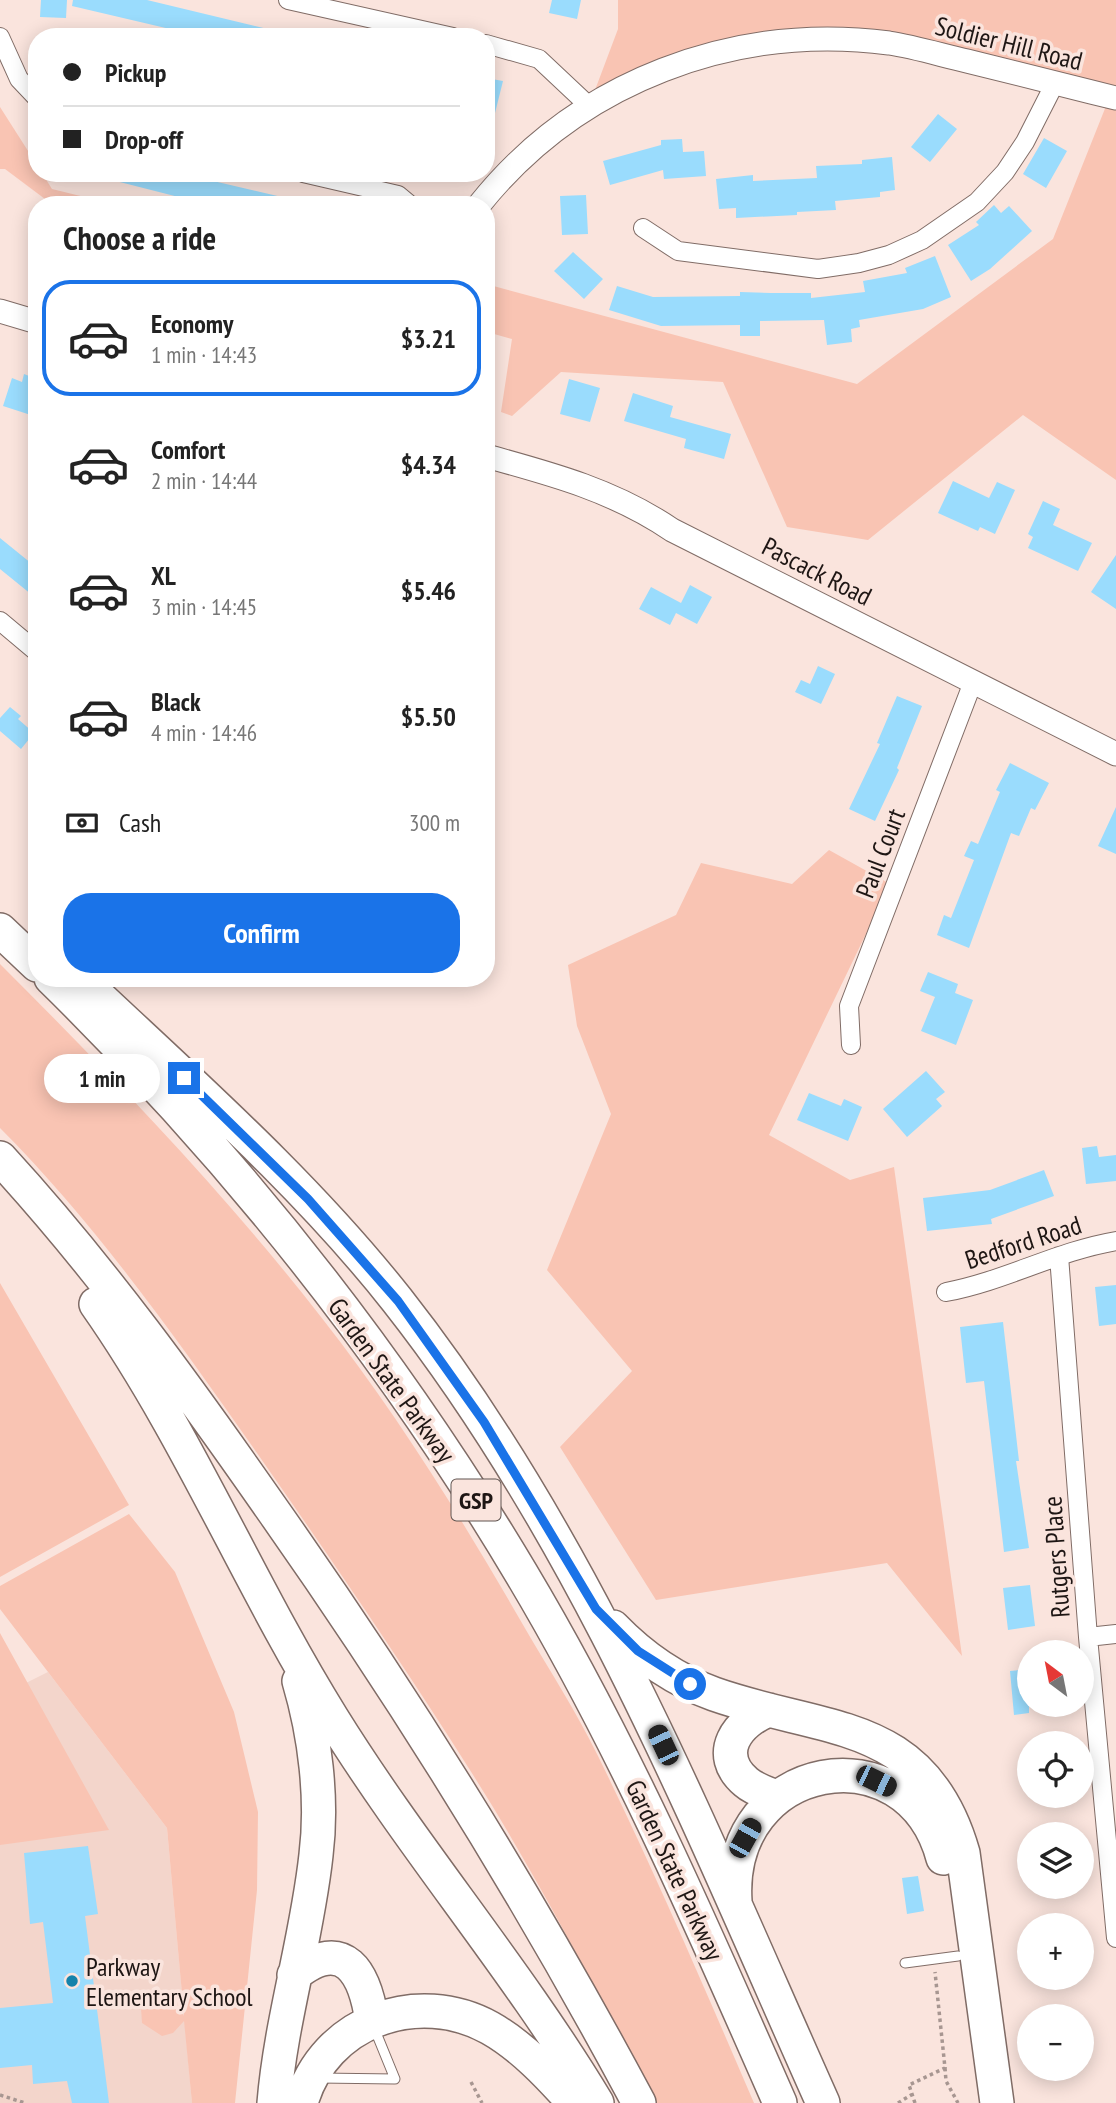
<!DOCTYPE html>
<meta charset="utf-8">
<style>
:root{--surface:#fff;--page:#f2f2f2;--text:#222;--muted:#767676;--line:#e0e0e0;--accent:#1a73e8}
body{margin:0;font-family:"PT Sans Narrow",sans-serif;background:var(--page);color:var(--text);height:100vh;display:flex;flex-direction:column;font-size:26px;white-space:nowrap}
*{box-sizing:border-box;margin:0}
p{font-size:23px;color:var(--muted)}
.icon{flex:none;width:38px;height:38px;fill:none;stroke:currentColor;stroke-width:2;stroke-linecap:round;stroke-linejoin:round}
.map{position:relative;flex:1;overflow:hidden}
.sheet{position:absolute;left:28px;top:196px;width:467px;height:791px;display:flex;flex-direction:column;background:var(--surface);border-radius:28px;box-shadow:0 4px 18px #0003}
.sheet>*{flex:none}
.top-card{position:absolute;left:28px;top:28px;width:467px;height:154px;border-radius:28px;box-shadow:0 4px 18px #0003;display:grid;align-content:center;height:154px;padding:0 35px;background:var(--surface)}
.needle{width:46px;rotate:328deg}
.fabs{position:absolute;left:1017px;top:1640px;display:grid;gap:14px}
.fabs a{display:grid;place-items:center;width:77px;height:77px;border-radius:50%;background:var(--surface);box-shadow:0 4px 18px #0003;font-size:35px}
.end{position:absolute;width:32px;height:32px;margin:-16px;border:9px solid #1a73e8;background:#fff;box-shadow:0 0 0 4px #fff}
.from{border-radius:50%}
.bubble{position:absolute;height:49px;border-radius:24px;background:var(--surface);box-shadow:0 4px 18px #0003;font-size:23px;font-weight:800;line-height:49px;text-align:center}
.car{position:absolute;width:21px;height:42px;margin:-21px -10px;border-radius:9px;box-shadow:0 0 5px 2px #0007;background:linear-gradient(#222 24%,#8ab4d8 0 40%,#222 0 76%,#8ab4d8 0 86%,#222 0)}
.top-card b{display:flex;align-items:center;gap:24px;height:66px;font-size:26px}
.top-card b+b{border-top:2px solid var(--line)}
.top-card i{width:18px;height:18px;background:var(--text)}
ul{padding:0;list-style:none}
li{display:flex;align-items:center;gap:21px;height:116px;margin:0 14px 10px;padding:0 21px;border:4px solid transparent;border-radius:28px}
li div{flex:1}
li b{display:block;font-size:26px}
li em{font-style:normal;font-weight:800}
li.selected{border-color:var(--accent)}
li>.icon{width:63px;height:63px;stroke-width:1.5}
h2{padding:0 35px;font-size:32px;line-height:84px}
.pay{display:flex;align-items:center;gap:18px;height:77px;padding:0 35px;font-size:26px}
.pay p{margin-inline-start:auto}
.cta{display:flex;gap:14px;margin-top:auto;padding:14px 35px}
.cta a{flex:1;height:80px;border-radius:28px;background:var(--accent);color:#fff;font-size:28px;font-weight:800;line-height:80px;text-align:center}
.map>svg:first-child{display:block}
.built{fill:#f3d5cb}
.green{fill:#f9c4b3}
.building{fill:#9adcfd}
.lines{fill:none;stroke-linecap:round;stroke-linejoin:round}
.service-casing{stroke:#806c66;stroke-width:11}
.minor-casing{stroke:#806c66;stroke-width:20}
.tertiary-casing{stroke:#806c66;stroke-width:25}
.motorway-casing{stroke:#806c66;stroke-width:36}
.path{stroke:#a79691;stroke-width:3.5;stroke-dasharray:3.5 3.5;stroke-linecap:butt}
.service{stroke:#fff;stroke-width:9}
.minor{stroke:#fff;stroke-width:18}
.tertiary{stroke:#fff;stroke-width:23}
.motorway{stroke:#fff;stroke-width:33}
.route{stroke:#1a73e8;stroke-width:9}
.poi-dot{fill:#1582aa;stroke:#fae4dd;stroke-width:2.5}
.labels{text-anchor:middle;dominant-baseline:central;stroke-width:7;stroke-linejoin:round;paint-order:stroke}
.shield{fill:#fae4dd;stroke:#605450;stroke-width:2}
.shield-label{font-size:24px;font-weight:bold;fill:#1e1614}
.street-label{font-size:26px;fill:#1e1614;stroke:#fae4dd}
.poi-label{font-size:26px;fill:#1e1614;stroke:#fae4dd;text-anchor:start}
</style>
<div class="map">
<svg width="1116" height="2103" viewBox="0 0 1116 2103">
<rect width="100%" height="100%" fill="#fae4dd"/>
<!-- built -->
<path class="built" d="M 48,1672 L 167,1828 L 192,2103 L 0,2103 L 0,1696 Z"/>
<!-- green -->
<path class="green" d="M 618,0 L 1116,0 L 1116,480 L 1023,415 L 868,540 L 787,527 L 723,382 L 561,372 L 512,416 L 501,412 L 512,339 L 487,332 L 486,284 L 857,384 L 1053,239 L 1110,96 L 892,43 L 755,43 L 589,106 L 618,29 Z
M 0,107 L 37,165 L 37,173 L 42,173 L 52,189 L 117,205 L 53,205 L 5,169 L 0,169 Z
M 829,850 L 890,884 L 769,1135 L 850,1180 L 894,1167 L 962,1656 L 887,1563 L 656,1600 L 560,1447 L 632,1371 L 547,1270 L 611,1114 L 577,1026 L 568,965 L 676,915 L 701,863 L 792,884 Z
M 0,964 C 113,1077 223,1191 321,1317 C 398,1415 464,1522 526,1630 C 550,1671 577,1713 598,1756 C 654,1870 704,1987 754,2103 L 657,2103 C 596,1991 537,1875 468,1767 C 401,1661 329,1556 257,1453 C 179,1342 96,1224 0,1128 Z
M 0,1283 L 129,1505 L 0,1577 Z
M 129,1514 L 175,1572 L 234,1712 L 258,1812 L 257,1890 L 235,2103 L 192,2103 L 184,2021 L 173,2033 L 162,2036 L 142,2023 L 141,2008 L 155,2006 L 155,2001 L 171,1999 L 184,2016 L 167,1828 L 0,1609 L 0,1586 Z
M 0,1633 L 109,1830 L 0,1845 Z"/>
<!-- building -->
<path class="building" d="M 41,0 L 67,0 L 66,18 L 40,17 Z
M 73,0 L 147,0 L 276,31 L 275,37 L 204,37 L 72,6 Z
M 552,0 L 581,0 L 577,19 L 549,13 Z
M 486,78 L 503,81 L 492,125 L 486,125 Z
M 938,114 L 957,129 L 930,162 L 911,147 Z
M 1044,138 L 1067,151 L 1046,188 L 1023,174 Z
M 682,139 L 683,152 L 704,151 L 706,176 L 664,179 L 663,170 L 610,185 L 603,161 L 661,145 L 661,140 Z
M 892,157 L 895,190 L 880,192 L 880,197 L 835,201 L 836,210 L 797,212 L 797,215 L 736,218 L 736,208 L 719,209 L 716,179 L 753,175 L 753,181 L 817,178 L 816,166 L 862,164 L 862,160 Z
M 105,173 L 179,173 L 286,198 L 285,205 L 210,205 L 104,178 Z
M 586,195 L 588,234 L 562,235 L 560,196 Z
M 994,205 L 1001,213 L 1009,206 L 1032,231 L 990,269 L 971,281 L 948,245 L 979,225 L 976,222 Z
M 573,252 L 603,279 L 584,299 L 554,271 Z
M 935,256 L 951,297 L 923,309 L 859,320 L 860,327 L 851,329 L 852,342 L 827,345 L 824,320 L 760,321 L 760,336 L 740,336 L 740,325 L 661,326 L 609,310 L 617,286 L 653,297 L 740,296 L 740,292 L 771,293 L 811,293 L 811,298 L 865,292 L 863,281 L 907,273 L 905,268 Z
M 24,374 L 37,379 L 37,417 L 3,406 L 12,378 L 22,382 Z
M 569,379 L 600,388 L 590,422 L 560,414 Z
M 633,393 L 673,406 L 670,417 L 731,434 L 724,459 L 684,448 L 686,439 L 624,421 Z
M 953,481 L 989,498 L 997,482 L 1015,490 L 995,534 L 980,527 L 978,531 L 938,513 Z
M 1043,501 L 1060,509 L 1053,525 L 1092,543 L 1078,571 L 1028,548 L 1033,537 L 1028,534 Z
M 0,538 L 37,568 L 37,599 L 0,569 Z
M 1116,555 L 1116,609 L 1091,592 Z
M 690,585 L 712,597 L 697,624 L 676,613 L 670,625 L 639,609 L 651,587 L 681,603 Z
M 818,666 L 835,674 L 821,704 L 795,692 L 801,680 L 810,684 Z
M 897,696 L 922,706 L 897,768 L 899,770 L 875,821 L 849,809 L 880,744 L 877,743 Z
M 10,707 L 21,716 L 18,719 L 34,733 L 21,749 L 0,731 L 0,718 Z
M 1010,763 L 1049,783 L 1035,810 L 1031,808 L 1019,836 L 1011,833 L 969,948 L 937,935 L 944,915 L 951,918 L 974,860 L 964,856 L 971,841 L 978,844 L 1000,792 L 996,790 Z
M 1116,807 L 1116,854 L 1098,846 Z
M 928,972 L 958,984 L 955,993 L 973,1000 L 956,1045 L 921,1031 L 935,997 L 920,991 Z
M 926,1071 L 945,1092 L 936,1099 L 942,1106 L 907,1137 L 883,1109 Z
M 809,1093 L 841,1106 L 844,1099 L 862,1107 L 848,1141 L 797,1120 Z
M 1097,1146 L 1099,1157 L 1116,1155 L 1116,1181 L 1086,1184 L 1082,1148 Z
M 1044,1170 L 1054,1196 L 991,1219 L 992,1224 L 927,1231 L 923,1198 L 990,1190 Z
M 1116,1285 L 1116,1324 L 1099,1326 L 1095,1287 Z
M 1003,1322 L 1019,1461 L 1016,1461 L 1029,1548 L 1004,1552 L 984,1381 L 966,1383 L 960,1327 Z
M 1030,1585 L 1035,1626 L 1008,1630 L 1003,1588 Z
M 1029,1669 L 1029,1713 L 1014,1715 L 1010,1671 Z
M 88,1846 L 98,1914 L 85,1916 L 109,2103 L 72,2103 L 67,2081 L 33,2084 L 32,2065 L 0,2068 L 0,2008 L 53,2003 L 43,1922 L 30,1924 L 24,1853 Z
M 918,1876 L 924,1911 L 907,1914 L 902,1878 Z"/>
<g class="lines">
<!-- service casing -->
<g class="service-casing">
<path id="service" d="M 905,1963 L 958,1956
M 319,2078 L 395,2079 L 375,2030"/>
</g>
<!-- minor casing -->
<g class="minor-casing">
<path id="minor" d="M 288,0 L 453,37
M 0,37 L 19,79 L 37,98
M 486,44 L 539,59 L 589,106
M 303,173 L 398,195 L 410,205
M 643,228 L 678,251 L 818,269 L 859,263 L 889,255 L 922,240 L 977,202 L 1005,172 L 1025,142 L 1055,83
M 0,621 L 37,652
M 851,1045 L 849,1006 L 973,682
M 1059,1256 L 1088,1637 L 1116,1938
M 946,1292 C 1005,1281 1057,1251 1116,1241
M 1088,1637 L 1116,1634"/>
</g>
<!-- tertiary casing -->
<g class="tertiary-casing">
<path id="tertiary" d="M 479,205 C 578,81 734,23 889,43 C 915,47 941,55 967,61 C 1016,73 1066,86 1116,98
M 0,311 L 37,322
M 486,456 C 552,474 615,491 672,530 L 1116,754"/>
</g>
<!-- motorway casing -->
<g class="motorway-casing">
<path id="motorway" d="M 0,930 L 37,965
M 51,978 C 232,1155 391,1355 521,1573 C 622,1742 701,1923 780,2103
M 79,978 C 188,1081 304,1182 397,1300 C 586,1540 699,1826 823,2103
M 0,1158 C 101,1268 189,1390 274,1512 C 407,1701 530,1899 639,2103
M 96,1304 C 188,1435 248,1583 332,1718 C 414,1850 517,1970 597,2103
M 613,1627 C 642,1657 675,1680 714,1694 C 824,1733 924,1717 963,1853 L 997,2103
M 769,1710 C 738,1721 713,1754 746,1782 C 754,1789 766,1793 776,1797
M 735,1901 C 726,1760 908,1727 943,1858
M 294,1975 C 345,1934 365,1974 372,2021
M 274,2103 C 281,2019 307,1939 316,1855 C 323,1799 315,1735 299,1681
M 301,2103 C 324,2021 418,1988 490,2028 C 522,2046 550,2076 574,2103"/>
</g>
<!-- path -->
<path class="path" d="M 945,2068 L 946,2081 L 958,2103
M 471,2082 L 482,2103
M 0,2095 L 25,2103
M 898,2103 L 911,2095
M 915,2103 L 909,2085 L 945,2068 L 935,1972"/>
<!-- service -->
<use href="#service" class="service"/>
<!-- minor -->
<use href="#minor" class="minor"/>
<!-- tertiary -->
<use href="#tertiary" class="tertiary"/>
<!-- motorway -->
<use href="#motorway" class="motorway"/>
</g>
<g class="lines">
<!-- route -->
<path class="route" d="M 184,1078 L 308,1199 L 398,1301 L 484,1422 L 596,1609 L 638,1651 L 690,1684"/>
</g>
<!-- markers -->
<circle class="poi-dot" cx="72" cy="1981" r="7"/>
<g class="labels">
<!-- shield labels -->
<rect class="shield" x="451.5" y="1479.5" width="49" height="41" rx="5"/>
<g class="shield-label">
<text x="476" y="1500">GSP</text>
</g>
<!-- street labels -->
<g class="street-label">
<text transform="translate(1009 43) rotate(14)">Soldier Hill Road</text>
<text transform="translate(817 571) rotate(27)">Pascack Road</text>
<text transform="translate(880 853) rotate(-69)">Paul Court</text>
<text transform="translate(1023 1242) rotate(-18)">Bedford Road</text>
<text transform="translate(392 1380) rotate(54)">Garden State Parkway</text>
<text transform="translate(1056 1557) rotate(-94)">Rutgers Place</text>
<text transform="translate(675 1870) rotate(65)">Garden State Parkway</text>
</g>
<!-- poi labels -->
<g class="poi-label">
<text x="86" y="1966">Parkway<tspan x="86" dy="30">Elementary School</tspan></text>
</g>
</g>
</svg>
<div class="fabs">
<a><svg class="needle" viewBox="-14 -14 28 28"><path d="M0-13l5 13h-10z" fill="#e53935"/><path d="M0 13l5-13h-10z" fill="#767676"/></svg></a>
<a><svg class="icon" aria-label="locate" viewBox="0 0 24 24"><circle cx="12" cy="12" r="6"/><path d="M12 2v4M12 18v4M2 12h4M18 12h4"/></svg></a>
<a><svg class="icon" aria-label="layers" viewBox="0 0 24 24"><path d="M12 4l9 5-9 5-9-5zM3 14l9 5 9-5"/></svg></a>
<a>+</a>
<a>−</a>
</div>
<i class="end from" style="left:690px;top:1684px"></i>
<i class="end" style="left:184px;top:1078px"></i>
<div class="bubble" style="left:44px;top:1054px;width:116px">1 min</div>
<i class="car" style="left:663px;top:1745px;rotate:335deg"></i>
<i class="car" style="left:876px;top:1781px;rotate:116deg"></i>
<i class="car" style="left:745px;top:1838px;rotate:29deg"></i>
<div class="top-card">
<b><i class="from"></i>Pickup</b>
<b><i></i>Drop-off</b>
</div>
<section class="sheet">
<h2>Choose a ride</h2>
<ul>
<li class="selected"><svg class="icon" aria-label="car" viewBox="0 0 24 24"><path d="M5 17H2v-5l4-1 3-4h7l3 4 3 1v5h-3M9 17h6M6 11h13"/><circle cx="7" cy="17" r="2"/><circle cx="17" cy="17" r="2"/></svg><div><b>Economy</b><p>1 min · 14:43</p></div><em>$3.21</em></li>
<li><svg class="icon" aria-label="car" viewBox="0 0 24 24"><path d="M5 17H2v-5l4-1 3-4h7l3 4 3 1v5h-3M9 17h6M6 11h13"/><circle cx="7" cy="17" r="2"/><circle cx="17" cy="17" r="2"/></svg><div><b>Comfort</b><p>2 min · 14:44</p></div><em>$4.34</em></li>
<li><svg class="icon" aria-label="car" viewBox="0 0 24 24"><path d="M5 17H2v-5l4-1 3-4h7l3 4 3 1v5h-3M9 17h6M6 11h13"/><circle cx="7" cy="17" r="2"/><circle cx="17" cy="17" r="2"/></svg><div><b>XL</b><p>3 min · 14:45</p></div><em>$5.46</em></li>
<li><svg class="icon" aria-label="car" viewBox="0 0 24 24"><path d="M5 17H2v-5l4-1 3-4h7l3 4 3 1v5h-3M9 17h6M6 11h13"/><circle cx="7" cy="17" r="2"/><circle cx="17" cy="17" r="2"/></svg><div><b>Black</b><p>4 min · 14:46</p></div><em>$5.50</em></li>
</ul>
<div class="pay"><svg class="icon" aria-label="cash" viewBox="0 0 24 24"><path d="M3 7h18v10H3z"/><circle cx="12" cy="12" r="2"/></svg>Cash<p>300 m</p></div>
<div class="cta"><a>Confirm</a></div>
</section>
</div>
